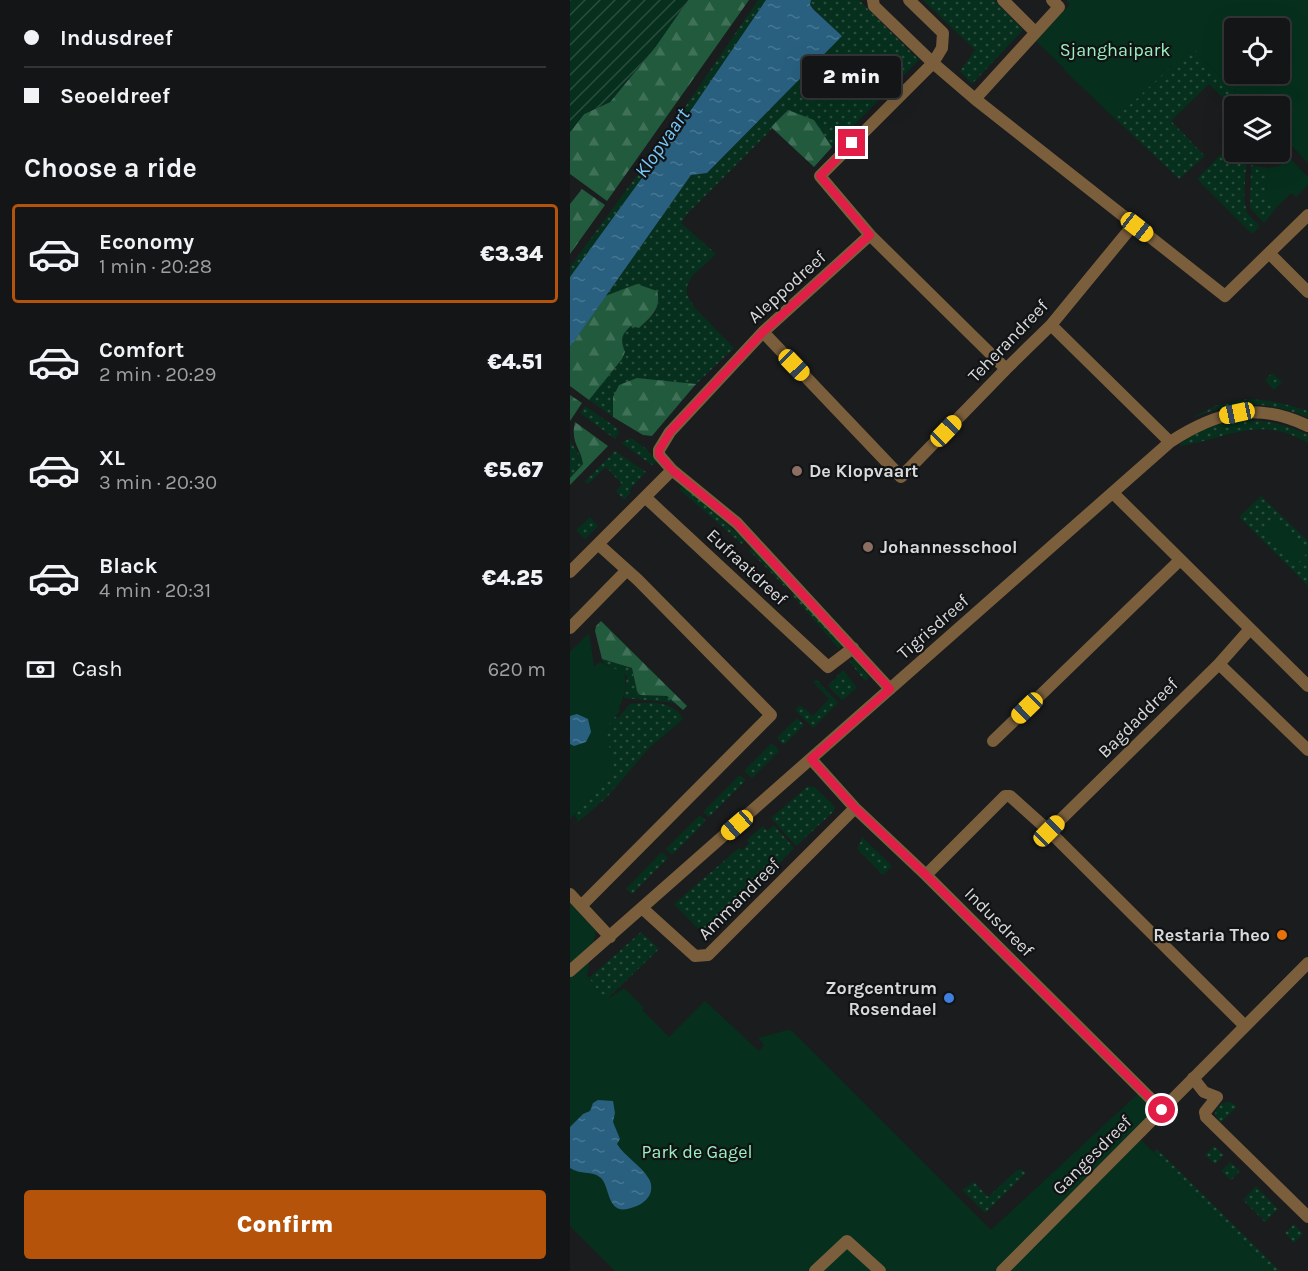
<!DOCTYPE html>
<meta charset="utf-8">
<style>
:root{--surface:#141516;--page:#1d1e1f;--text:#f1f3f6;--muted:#9d9fa1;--line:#333435;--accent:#b45309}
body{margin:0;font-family:Karla,sans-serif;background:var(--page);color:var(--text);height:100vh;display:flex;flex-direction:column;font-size:22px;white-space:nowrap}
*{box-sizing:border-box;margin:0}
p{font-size:20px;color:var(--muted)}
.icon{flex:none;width:33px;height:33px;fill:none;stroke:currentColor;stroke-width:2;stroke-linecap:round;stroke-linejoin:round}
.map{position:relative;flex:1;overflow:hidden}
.side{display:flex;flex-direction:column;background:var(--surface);width:570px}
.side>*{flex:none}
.guide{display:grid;align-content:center;height:132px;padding:0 24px;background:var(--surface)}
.buttons{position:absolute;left:654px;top:18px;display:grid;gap:12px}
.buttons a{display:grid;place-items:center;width:66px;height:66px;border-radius:6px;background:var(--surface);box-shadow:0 6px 24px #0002,0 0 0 2px var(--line);font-size:30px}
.end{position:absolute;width:27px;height:27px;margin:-14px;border:8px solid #e11d48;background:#fff;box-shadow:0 0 0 3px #fff}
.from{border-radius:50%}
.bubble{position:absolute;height:42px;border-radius:6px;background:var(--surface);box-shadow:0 6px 24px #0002,0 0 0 2px var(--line);font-size:20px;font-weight:800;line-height:42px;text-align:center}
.car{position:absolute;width:18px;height:36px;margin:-18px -9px;border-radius:8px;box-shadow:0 0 4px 2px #0007;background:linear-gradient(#f5c518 24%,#345 0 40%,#f5c518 0 76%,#345 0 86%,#f5c518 0)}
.guide b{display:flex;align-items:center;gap:21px;height:57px;font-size:22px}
.guide b+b{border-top:2px solid var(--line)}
.guide i{width:15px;height:15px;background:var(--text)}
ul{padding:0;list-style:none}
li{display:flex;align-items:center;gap:18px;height:99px;margin:0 12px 9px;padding:0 12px;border:3px solid transparent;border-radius:6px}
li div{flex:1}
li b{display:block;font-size:22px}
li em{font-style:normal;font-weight:800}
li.current{border-color:var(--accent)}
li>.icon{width:54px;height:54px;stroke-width:1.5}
h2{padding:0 24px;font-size:27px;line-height:72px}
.pay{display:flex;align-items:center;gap:15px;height:66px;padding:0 24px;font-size:22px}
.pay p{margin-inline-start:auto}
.action{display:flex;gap:12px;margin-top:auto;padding:12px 24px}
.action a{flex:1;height:69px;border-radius:6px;background:var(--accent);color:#fff;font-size:24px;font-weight:800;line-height:69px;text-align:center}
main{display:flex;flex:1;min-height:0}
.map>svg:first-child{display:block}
.grass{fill:url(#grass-dots)}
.forest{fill:url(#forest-firs)}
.park{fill:#06301d;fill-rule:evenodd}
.garden{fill:url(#garden-furrows)}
.water{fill:url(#water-ripples)}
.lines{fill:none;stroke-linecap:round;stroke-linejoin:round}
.minor{stroke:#7b5f3c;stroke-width:12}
.route{stroke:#e11d48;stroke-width:8}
.education-dot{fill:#8d6e63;stroke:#111315;stroke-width:2}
.food-dot{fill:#e8710a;stroke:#111315;stroke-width:2}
.shop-dot{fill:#3f7fe0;stroke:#111315;stroke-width:2}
.labels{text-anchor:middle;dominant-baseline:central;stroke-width:4.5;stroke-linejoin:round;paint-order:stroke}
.park-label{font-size:18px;fill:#9bf0bf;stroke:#111315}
.street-label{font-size:18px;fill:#d8d9db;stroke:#111315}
.poi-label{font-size:18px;font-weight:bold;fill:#d8d9db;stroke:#111315;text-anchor:start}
.water-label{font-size:20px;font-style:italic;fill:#77c9fa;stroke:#111315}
</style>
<main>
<section class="side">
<div class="guide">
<b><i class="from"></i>Indusdreef</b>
<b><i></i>Seoeldreef</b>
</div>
<h2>Choose a ride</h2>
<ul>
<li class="current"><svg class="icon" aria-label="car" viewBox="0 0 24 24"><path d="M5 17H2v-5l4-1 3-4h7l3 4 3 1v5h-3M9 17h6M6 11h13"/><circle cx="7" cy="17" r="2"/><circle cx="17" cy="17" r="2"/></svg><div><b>Economy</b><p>1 min · 20:28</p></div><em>€3.34</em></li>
<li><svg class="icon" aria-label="car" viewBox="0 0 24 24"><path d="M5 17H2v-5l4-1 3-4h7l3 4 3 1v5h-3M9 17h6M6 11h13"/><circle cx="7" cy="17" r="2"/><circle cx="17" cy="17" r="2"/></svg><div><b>Comfort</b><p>2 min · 20:29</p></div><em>€4.51</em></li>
<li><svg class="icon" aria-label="car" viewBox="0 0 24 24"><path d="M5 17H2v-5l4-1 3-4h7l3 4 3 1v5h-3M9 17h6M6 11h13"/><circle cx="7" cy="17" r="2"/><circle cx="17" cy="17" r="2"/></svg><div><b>XL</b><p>3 min · 20:30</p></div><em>€5.67</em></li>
<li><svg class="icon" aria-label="car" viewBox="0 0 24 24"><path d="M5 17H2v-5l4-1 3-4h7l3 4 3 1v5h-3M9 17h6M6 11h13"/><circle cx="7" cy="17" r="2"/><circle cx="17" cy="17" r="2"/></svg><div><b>Black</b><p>4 min · 20:31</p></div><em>€4.25</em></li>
</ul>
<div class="pay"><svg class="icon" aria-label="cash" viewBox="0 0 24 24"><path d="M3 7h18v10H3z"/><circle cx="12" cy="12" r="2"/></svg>Cash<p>620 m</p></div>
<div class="action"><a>Confirm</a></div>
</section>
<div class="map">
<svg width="738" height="1271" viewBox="0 0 738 1271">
<defs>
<pattern id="grass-dots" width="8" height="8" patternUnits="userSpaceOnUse" patternTransform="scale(1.5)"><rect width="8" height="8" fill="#06301d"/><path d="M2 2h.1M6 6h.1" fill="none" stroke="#2a4d3d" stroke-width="1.8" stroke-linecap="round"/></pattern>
<pattern id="forest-firs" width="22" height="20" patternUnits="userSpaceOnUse" patternTransform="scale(1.5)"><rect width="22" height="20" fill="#215a3d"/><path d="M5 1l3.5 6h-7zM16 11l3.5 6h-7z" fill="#407158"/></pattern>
<pattern id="garden-furrows" width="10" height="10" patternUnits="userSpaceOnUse" patternTransform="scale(1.5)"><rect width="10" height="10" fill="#06301d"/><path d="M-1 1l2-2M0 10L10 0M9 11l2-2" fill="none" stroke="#2a4d3d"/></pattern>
<pattern id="water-ripples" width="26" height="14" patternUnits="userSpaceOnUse" patternTransform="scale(1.5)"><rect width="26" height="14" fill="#296080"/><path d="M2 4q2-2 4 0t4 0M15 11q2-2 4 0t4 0" fill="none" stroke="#477691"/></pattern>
</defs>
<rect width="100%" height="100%" fill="#1a1c1e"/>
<!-- grass -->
<path class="grass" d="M 188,0 L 196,0 L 117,116 L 0,277 L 0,267 L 90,144 Z
M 241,0 L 289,0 L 349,60 L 262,147 L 244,120 L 217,110 L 197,134 L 116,215 L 111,223 L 146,254 L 122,276 L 117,286 L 117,295 L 125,308 L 164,348 L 126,384 L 67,378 L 43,397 L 43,417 L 19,400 L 52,359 L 55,352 C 49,338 50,336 61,325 L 69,328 L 85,313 L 89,299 L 67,284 L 35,296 L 121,175 L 137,173 L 271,36 L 240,5 Z
M 353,0 L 424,0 L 453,30 L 402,84 L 390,71 L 405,50 Z
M 562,0 L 715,0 L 710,74 L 710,28 L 664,28 L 629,56 L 669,94 L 659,104 L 639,84 L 601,121 L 635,156 L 609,179 L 495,71 Z
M 660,145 L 674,159 L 676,165 L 674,198 L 677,213 L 690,226 L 682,234 L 627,179 Z
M 710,150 L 713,153 C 699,166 686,163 673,152 L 710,152 Z
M 681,165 L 698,168 L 696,193 L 707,207 L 694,223 L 680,208 Z
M 702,373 L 712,382 L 704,390 L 695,380 Z
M 678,399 C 699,400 718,404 738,411 L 738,418 C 710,405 680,401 650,408 C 641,410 631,416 623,417 L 647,405 Z
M 15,406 L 47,428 L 49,433 L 45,439 L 10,413 Z
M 671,420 C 696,420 716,424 738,435 L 738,443 C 687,414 659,439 609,446 C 623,430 650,423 671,420 Z
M 61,438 L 78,450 L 78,452 L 88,460 L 82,465 L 51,443 Z
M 0,439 C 3,450 12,453 13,464 L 0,478 Z
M 45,451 L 76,472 L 59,490 L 61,492 L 54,500 L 46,491 L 52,484 L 36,467 L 18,484 L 15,481 Z
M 111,487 L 115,487 L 175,540 L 172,544 L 109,489 Z
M 691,496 L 738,541 L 738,586 L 669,517 Z
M 20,517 L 28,526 L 15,539 L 6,530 Z
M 182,547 L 219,585 L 216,588 L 179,550 Z
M 226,592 L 272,645 L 269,649 L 222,595 Z
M 32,659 L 62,668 L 67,691 L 70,695 L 97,696 L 106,703 L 54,698 L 57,676 L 34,663 Z
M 284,659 L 299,677 L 295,681 L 279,661 Z
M 273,670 L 287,688 L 272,700 L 258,686 Z
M 246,679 L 268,703 L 243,728 L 225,710 L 230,705 L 243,716 L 259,699 L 243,682 Z
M 60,704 C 78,702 104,700 113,719 L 79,748 L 37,797 L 8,822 L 0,803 L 30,710 L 48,718 Z
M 227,718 L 234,725 L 214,745 L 207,738 Z
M 202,743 L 209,751 L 182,778 L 174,771 Z
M 170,775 L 176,780 L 139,817 L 133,812 Z
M 238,786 L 245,787 L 265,807 L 264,811 L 226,846 L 201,818 Z
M 130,815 L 136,821 L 102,855 L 96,849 Z
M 204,825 L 224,848 L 137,938 L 104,904 L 169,848 L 172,850 L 179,844 L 177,840 L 193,826 L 197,831 Z
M 291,836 L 322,866 L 313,875 L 287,849 L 291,841 Z
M 92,852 L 98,858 L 62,894 L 56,889 Z
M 71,932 L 89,949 L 35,1001 L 19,978 Z
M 660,1102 L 666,1106 L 666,1108 L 650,1123 L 645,1115 C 646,1106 651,1102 660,1102 Z
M 644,1146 L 654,1155 L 645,1164 L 635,1155 Z
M 587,1149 L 710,1271 L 665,1271 L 564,1172 Z
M 660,1162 L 670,1171 L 661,1180 L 651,1171 Z
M 451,1169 L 456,1173 L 415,1213 L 392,1190 L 404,1182 L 418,1197 L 446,1171 Z
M 686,1186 L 708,1209 L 695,1222 L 673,1200 Z
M 724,1224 L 733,1234 L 724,1243 L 715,1233 Z"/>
<!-- forest -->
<path class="forest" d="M 118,0 L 179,0 L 37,201 L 0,174 L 0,132 L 14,114 L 40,102 L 86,46 Z
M 218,110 L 244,120 L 262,147 L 244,167 L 201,127 Z
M 12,189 L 35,205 L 0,254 L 0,204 Z
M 67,284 L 87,291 C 92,308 81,317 69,328 L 61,326 C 51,335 50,339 55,352 L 52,359 L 19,400 L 0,386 L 0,347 L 35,296 Z
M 67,378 L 126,384 L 82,436 L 73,435 L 43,417 L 43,397 L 49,385 Z
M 0,395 L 12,403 L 0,421 Z
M 5,422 L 38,446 L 0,485 L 0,478 L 13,464 C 11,448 0,443 5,422 Z
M 31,621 L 117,706 L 113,710 L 97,696 L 70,695 L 67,691 L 62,668 L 32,659 L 25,631 L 26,626 Z"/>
<!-- park -->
<path class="park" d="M 496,0 L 738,0 L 738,163 L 710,134 L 710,106 L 682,106 L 629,56 L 623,46 L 545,119 L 466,41 L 500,4 ZM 664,28 L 710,28 L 710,74 L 664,74 Z
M 720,158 L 738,177 L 738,185 L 726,197 L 721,193 L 707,207 L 696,194 L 698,168 L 709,166 Z
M 706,520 L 738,549 L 738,552 L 728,563 L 694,532 Z
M 19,633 L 24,666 L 30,662 L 54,673 C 57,684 55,698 49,707 L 50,711 L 36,728 L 44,774 L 0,819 L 0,652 Z
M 0,903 L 26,931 L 17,975 L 35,1001 L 54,988 L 74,1008 L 72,1010 L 99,1037 L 135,1001 L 189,1051 L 194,1045 L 188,1038 L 217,1030 L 222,1031 L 421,1230 L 572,1090 L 592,1110 L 567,1136 L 703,1271 L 45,1271 L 0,1226 Z"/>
<!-- garden -->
<path class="garden" d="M 0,0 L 118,0 L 86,46 L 40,102 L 14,114 L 0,132 Z"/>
<!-- water -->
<path class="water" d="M 196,0 L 241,0 L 240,5 L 244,10 L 272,36 L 137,173 L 121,175 L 0,347 L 0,277 L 117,116 Z
M 7,714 L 18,719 L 21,732 L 16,742 L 4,746 L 0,744 L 0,716 Z
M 28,1100 L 43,1101 L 45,1113 L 43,1122 L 50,1139 L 47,1144 C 55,1157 71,1165 79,1179 C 82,1184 82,1191 79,1196 C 75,1202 70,1205 64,1207 C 36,1218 41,1188 31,1178 C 22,1170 10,1175 0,1168 L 0,1127 L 13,1114 L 20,1111 L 23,1103 Z"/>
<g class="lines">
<!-- minor -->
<path class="minor" d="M 303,0 L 304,6 L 363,63 L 405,99 L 655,296 L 738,215
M 339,0 L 373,33 L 372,48 L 363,63 L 250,176 L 300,235 L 436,369
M 433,0 L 465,32
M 405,99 L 489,7 L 482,0
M 300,235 L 193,332 L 100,432 L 89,450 L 89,455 L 102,470 L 167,523 L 320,689
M 700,254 L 738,292
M 481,325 L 600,442
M 193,332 L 331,477 L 436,369 L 481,325 L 564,224
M 544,494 L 738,686
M 75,497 L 258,667 L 283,648
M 0,572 L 102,470
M 0,628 L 57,570
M 649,664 L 738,750
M 423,741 L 610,560
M 241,759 L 285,808 L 356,875 L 592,1110
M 479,831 L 649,664 L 680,629
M 356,875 L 435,796 L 440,796 L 479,831 L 675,1026
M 0,894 L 40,937
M 11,906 L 201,715 L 68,580 L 28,544
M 72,908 L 125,956 L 138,955 L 285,808
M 0,971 L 600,442 C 646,412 686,401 738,426
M 623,1078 L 634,1092 L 647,1097 L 635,1112 L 636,1117 L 738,1217
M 245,1271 L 277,1241 L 310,1271
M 432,1271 L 738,963"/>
</g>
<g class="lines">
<!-- route -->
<path class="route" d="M 282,143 L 250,176 L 300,235 L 193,332 L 100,432 L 89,450 L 89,455 L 102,470 L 167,523 L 320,689 L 241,759 L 285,808 L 356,875 L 592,1110"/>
</g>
<!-- markers -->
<g class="education-dot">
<circle cx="227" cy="471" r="6"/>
<circle cx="298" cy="547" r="6"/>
</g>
<circle class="food-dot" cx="712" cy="935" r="6"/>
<circle class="shop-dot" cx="379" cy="998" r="6"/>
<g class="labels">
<!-- park labels -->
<g class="park-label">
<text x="545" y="50">Sjanghaipark</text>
<text x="127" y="1152">Park de Gagel</text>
</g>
<!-- street labels -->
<g class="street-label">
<text transform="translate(217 287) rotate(-42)">Aleppodreef</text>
<text transform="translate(438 341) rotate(-46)">Teherandreef</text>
<text transform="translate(177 567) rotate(43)">Eufraatdreef</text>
<text transform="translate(363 627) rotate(-41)">Tigrisdreef</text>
<text transform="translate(568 718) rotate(-45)">Bagdaddreef</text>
<text transform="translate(169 899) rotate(-45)">Ammandreef</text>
<text transform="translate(429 922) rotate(45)">Indusdreef</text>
<text transform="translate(522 1155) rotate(-45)">Gangesdreef</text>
</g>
<!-- poi labels -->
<g class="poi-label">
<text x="239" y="471">De Klopvaart</text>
<text x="310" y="547">Johannesschool</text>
<text x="700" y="935" text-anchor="end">Restaria Theo</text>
<text x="367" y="988" text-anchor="end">Zorgcentrum<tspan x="367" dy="21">Rosendael</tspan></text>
</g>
<!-- water labels -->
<g class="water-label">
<text transform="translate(92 143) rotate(-55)">Klopvaart</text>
</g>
</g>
</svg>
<div class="buttons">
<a><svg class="icon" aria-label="locate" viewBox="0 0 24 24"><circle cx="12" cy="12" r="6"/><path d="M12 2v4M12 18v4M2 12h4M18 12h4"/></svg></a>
<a><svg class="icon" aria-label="layers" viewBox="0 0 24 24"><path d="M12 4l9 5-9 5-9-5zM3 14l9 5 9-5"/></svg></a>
</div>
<i class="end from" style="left:592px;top:1110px"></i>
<i class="end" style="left:282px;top:143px"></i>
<div class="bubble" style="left:232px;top:56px;width:99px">2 min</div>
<i class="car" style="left:567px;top:227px;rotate:128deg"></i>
<i class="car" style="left:224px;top:365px;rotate:136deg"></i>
<i class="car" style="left:667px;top:413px;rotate:258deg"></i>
<i class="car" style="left:376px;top:431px;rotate:44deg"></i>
<i class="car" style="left:457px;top:708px;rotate:226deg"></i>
<i class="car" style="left:167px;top:825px;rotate:229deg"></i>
<i class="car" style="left:479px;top:831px;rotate:45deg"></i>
</div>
</main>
